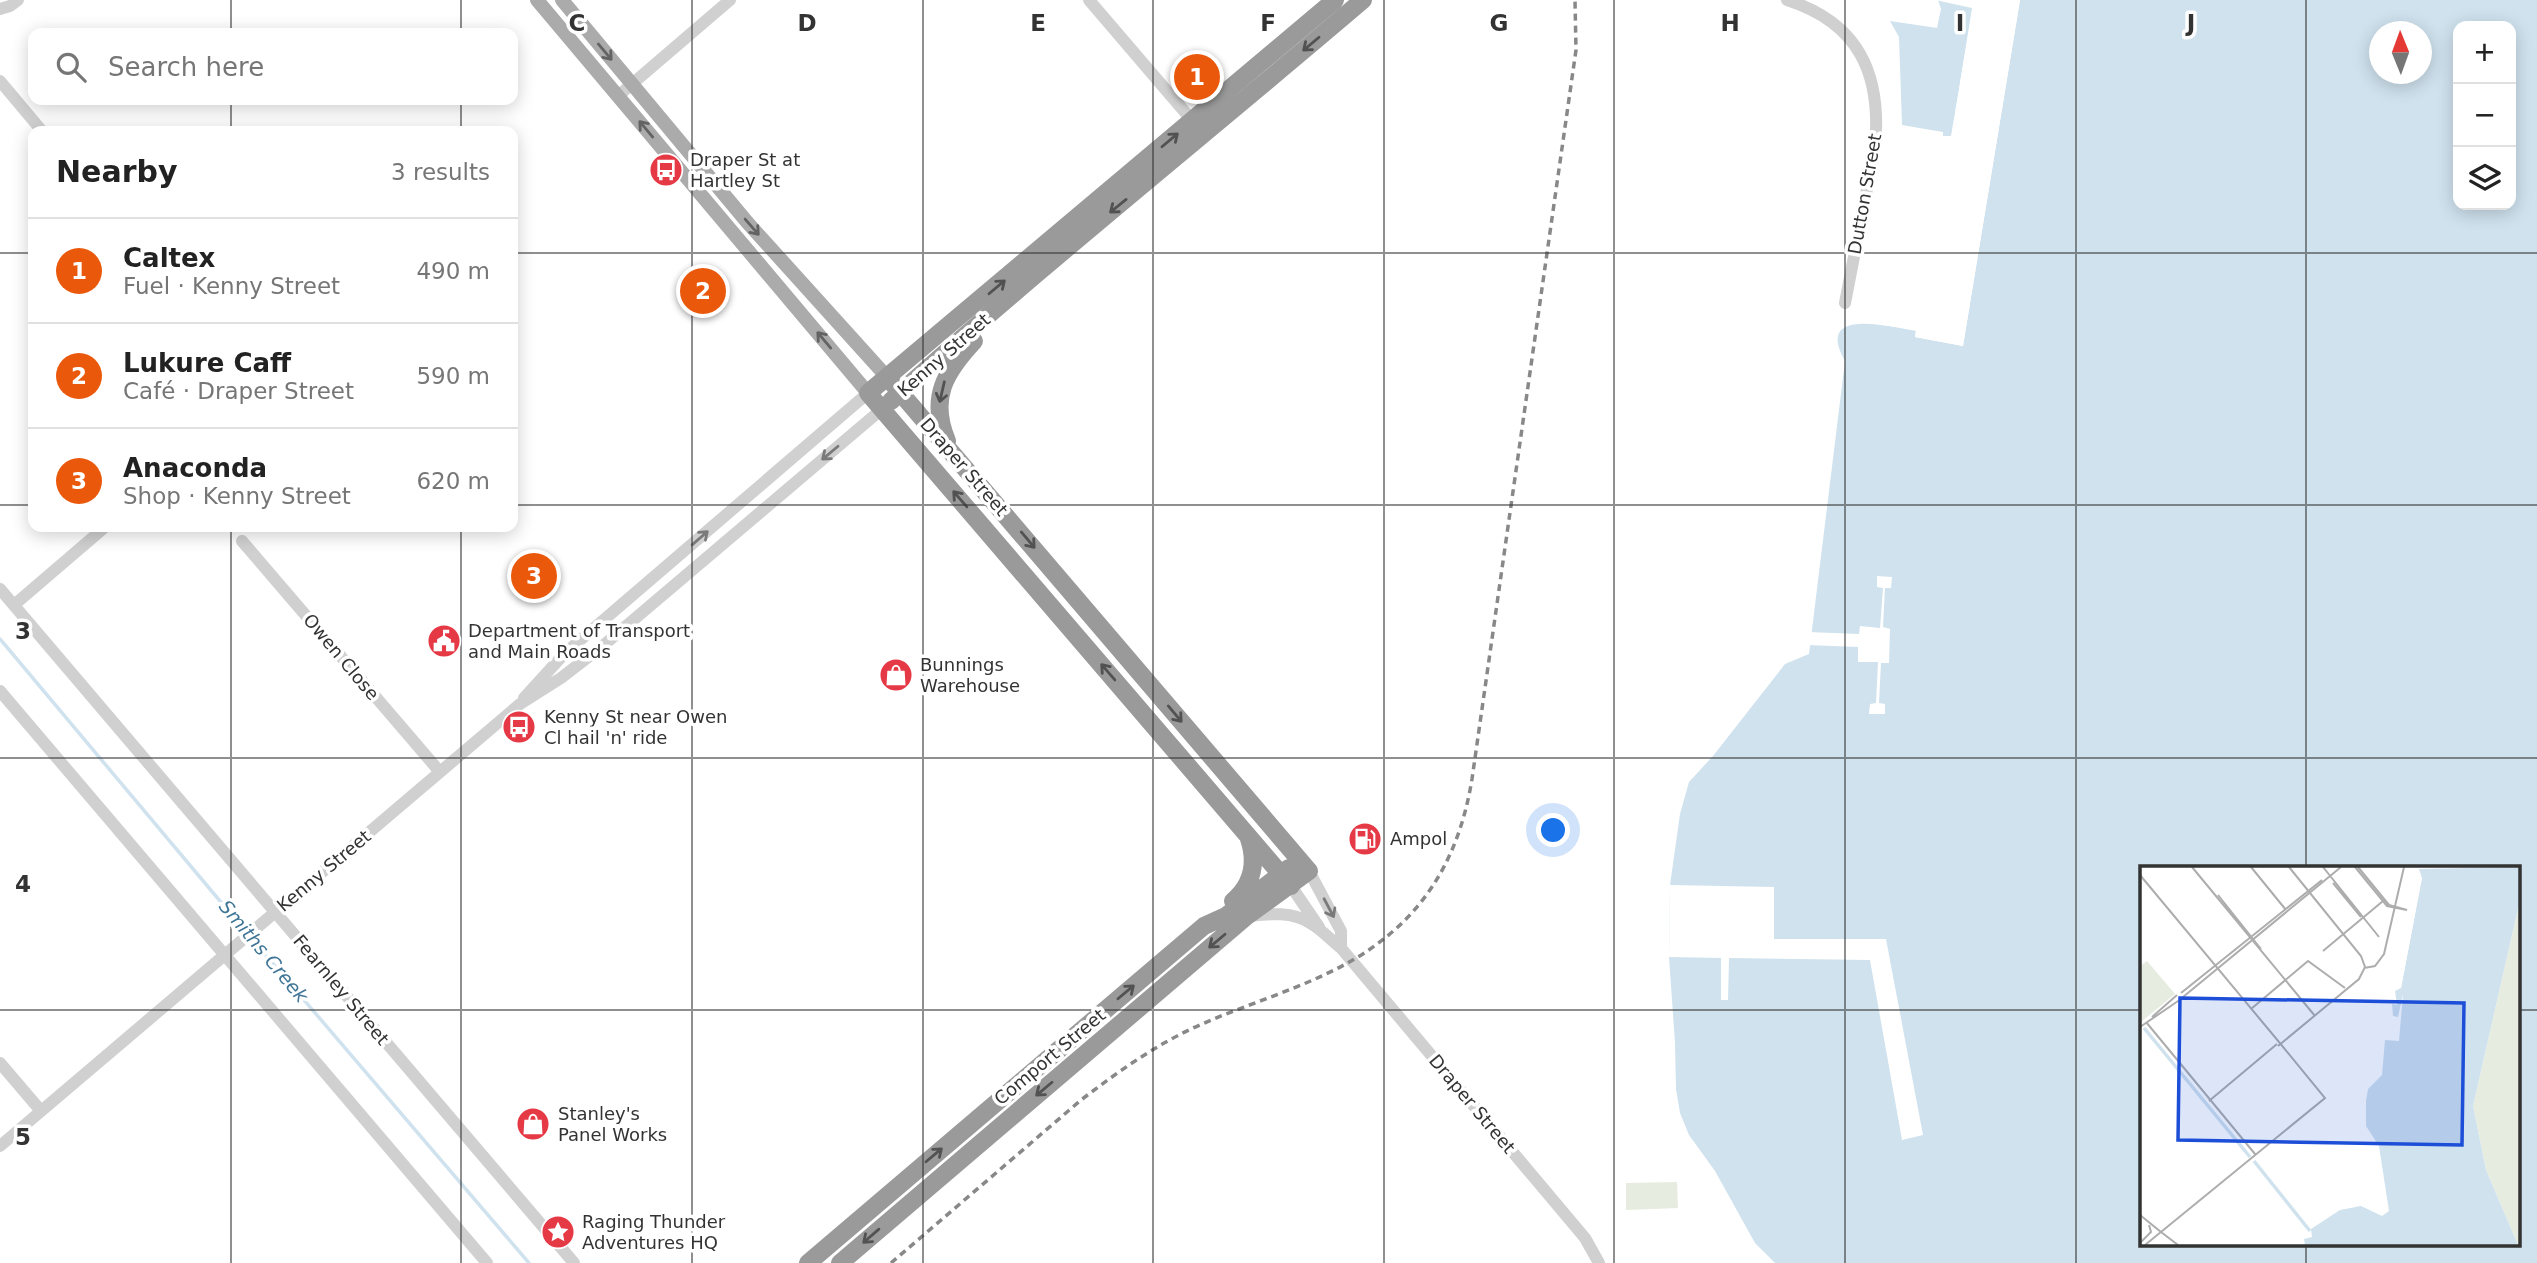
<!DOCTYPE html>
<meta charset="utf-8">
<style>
body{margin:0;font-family:"DejaVu Sans",sans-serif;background:#f2f2f2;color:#222}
.controls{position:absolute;right:21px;top:21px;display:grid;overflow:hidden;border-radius:14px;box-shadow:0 4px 18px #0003}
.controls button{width:63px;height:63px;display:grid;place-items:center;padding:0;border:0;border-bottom:2px solid #e0e0e0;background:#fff;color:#222;font:35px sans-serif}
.compass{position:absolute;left:2369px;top:21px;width:63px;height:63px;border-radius:50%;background:#fff;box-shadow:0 4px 18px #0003;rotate:359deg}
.you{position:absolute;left:1554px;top:831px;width:24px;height:24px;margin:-18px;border:5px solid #fff;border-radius:50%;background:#1a73e8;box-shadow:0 0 0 10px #1a73e833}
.badge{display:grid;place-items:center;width:46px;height:46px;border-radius:50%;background:#ea580c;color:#fff;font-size:23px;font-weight:700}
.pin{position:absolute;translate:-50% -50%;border:4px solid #fff;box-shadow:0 2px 7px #0006}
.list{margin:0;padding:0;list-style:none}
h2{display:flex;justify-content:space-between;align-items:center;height:91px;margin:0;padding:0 28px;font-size:30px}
h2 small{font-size:23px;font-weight:400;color:#767676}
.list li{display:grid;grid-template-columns:46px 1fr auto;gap:21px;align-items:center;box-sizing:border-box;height:105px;padding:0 28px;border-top:2px solid #e0e0e0}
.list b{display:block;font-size:26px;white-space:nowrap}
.list p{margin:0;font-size:23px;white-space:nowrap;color:#767676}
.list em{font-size:23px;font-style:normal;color:#767676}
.icon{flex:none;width:38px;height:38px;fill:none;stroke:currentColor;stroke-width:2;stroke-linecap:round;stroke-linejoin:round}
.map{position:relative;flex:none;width:2537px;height:1263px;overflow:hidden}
.search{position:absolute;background:#fff;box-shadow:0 4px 18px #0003;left:28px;top:28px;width:490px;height:77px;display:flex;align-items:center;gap:18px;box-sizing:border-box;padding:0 24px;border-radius:14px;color:#767676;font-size:26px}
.panel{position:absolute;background:#fff;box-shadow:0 4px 18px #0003;left:28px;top:126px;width:490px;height:406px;border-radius:14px}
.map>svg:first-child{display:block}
.pitch{fill:#e6ecdf}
.water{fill:#cfe2ee;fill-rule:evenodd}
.pier{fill:#fff}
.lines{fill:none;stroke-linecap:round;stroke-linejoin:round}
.stream{stroke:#cfe2ee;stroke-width:3.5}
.minor{stroke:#d0d0d0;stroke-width:12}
.major{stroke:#ababab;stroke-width:14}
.highway{stroke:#9a9a9a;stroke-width:18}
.rail{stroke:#888;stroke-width:3.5;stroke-dasharray:7 5;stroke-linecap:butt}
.oneway{stroke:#525252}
.oneway2{stroke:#636363}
.oneway3{stroke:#7a7a7a}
.grid{fill:none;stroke:#333;stroke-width:2;stroke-opacity:0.55}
.labels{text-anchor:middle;stroke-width:7;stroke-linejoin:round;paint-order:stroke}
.poi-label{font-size:18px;fill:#333;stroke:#fff;text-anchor:start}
.street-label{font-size:18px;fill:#333;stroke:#fff}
.water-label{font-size:19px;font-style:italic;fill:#3f7597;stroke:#fff}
.inset-river{fill:none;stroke:#cfe2ee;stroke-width:3.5}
.inset-road{fill:none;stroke:#adadad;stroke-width:2}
.view{fill:#1d4ed8;fill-opacity:0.15;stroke:#1d4ed8;stroke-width:3.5}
.inset-edge{fill:none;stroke:#333;stroke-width:3.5}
.grid-label{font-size:23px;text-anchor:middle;font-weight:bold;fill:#333;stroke:#fff;stroke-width:7;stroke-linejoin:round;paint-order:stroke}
</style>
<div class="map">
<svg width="2537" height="1263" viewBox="0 0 2537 1263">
<rect width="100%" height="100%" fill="#fff"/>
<path class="pitch" d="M1677,1182L1678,1208L1626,1210V1183Z"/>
<path class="water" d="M1938,0H1974L1951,136H1943V132L1902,125L1899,37L1890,21L1937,28L1941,9Z
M2020,0H2537V1263H1775L1755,1243L1715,1171L1689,1135L1680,1113L1676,1089L1675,1043L1669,957L1670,885L1680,814L1689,782L1713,756L1785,664L1809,654L1845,361C1814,307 1889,326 1916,331L1915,337L1963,346ZM2458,26H2511V205H2458ZM2380,32H2422V74H2380ZM2142,867H2518V1244H2142Z"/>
<path class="pier" d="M1935,0H1977L1954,137L1951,140L1972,8Z
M2016,0H2020L1963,346L1915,337L1916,330L1868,323L1869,320L1917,327L1919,335L1960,342Z
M1877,576L1892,577L1891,588H1885L1883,627L1890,629L1889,663H1881L1879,703L1885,704V714H1869L1870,704L1876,703L1878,662H1858V647L1807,645L1808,632L1859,634L1860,626L1880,628L1883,588L1877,587Z
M1670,885L1774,887V939H1886L1923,1135L1902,1140L1870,960L1729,958L1728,1000H1721V958L1669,957Z"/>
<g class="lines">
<path class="stream" d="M0,639L246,932
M251,938L529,1263"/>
<path class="minor" d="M1089,0L1196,125
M1787,0C1859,23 1882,74 1875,148L1845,303
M0,9L10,6L18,0
M0,81L42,131
M618,96L730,0
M242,541L440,772
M0,589L574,1263
M14,605L105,527
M0,691L487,1263
M524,698L564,654L868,393
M1309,871L1341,931V948
M1291,886L1319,927
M1248,916C1268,914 1292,911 1310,923C1321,929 1331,940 1341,948L1585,1238L1599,1263
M0,1063L41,1111
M0,1146L520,704L561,678L605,644L882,409"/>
<path class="major" d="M537,0L868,393
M562,0L747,222L887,377"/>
<path class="highway" d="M891,401C1044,263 1206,134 1363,0
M947,441C929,398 945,372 974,341
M1291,886L868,393L1335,0
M1233,901C1253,884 1257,863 1249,839
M808,1263L1204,926L1226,916L1289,868
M840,1263L1247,916L1309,871L887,377"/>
<path class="rail" d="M891,1263L1081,1100C1119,1071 1158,1043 1202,1024C1243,1006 1286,993 1326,974C1412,934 1457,871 1472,779L1576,50L1575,0"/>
</g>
<defs><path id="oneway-shaft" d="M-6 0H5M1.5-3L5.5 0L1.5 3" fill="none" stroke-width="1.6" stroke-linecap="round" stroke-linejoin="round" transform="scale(1.75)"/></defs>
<g class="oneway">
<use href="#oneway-shaft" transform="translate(1311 44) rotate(140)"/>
<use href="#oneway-shaft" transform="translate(1170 140) rotate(-40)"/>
<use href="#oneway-shaft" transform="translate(1118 206) rotate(141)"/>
<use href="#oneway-shaft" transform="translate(997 287) rotate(-40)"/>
<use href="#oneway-shaft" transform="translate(942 392) rotate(103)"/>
<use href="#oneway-shaft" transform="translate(960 499) rotate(-131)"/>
<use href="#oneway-shaft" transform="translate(1028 540) rotate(50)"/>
<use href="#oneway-shaft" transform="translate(1108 672) rotate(-131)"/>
<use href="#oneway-shaft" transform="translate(1175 714) rotate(50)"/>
<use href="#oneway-shaft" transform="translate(1217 941) rotate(140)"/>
<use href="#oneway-shaft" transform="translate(1126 992) rotate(-40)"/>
<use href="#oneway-shaft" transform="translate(1044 1089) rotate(140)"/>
<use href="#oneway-shaft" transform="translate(934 1155) rotate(-40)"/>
<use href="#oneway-shaft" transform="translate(871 1236) rotate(139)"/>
</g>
<g class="oneway2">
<use href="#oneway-shaft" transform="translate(605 52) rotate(50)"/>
<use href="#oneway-shaft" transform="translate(646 129) rotate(-130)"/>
<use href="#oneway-shaft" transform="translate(752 227) rotate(49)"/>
<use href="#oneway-shaft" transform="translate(824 340) rotate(-130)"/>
</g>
<g class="oneway3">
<use href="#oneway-shaft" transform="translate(830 453) rotate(140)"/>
<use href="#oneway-shaft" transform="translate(700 538) rotate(-41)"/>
<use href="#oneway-shaft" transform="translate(1329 908) rotate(62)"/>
</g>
<path class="grid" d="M231,0V33M461,0V33M692,0V1263M923,0V1263M1153,0V1263M1384,0V1263M1614,0V1263M1845,0V1263M2076,0V1263M2306,0V867M231,100V131M461,100V131M0,253H33M513,253H2537M0,505H33M513,505H2537M231,527V1263M461,527V1263M0,758H2537M0,1010H2142M2518,1010H2537M2306,1244V1263"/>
<defs>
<symbol id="bus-disc" viewBox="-11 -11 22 22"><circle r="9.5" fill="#e63946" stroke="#fff"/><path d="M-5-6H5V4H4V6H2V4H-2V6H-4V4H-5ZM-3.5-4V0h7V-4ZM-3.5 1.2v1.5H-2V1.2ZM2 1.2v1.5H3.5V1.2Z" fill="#fff"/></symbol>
<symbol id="civic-disc" viewBox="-11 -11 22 22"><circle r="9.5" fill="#e63946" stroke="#fff"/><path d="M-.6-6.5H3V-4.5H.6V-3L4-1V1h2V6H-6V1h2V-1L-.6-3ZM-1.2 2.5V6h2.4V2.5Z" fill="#fff"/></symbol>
<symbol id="shop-disc" viewBox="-11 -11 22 22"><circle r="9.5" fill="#e63946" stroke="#fff"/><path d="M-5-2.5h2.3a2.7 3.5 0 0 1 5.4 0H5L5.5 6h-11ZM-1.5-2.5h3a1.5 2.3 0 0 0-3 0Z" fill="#fff"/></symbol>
<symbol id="fuel-disc" viewBox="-11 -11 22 22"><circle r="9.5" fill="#e63946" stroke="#fff"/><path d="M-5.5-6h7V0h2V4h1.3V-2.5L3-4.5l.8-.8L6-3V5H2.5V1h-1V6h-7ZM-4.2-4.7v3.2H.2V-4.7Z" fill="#fff"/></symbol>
<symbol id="sight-disc" viewBox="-11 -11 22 22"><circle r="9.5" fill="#e63946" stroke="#fff"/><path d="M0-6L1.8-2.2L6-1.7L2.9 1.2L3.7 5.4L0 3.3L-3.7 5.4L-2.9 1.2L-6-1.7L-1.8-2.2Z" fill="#fff"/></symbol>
</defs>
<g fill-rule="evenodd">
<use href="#bus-disc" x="647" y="151" width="38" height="38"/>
<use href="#civic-disc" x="425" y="622" width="38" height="38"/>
<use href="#shop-disc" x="877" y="656" width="38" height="38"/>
<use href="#bus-disc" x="500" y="708" width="38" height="38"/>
<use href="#fuel-disc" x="1346" y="820" width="38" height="38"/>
<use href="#shop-disc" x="514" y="1105" width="38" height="38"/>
<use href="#sight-disc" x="539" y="1213" width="38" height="38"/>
</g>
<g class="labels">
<g class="poi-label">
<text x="690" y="166">Draper St at<tspan x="690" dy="21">Hartley St</tspan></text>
<text x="468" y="637">Department of Transport<tspan x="468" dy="21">and Main Roads</tspan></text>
<text x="920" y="671">Bunnings<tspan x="920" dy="21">Warehouse</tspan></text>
<text x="544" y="723">Kenny St near Owen<tspan x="544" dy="21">Cl hail 'n' ride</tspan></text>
<text x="1390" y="845">Ampol</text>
<text x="558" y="1120">Stanley's<tspan x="558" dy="21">Panel Works</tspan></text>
<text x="582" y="1228">Raging Thunder<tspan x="582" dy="21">Adventures HQ</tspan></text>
</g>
<g class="street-label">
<text transform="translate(1865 194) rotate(-80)" y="6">Dutton Street</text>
<text transform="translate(944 355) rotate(-41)" y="6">Kenny Street</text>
<text transform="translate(964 467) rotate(49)" y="6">Draper Street</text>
<text transform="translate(341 657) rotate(50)" y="6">Owen Close</text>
<text transform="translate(324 871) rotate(-40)" y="6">Kenny Street</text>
<text transform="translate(341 990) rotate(50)" y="6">Fearnley Street</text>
<text transform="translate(1050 1057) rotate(-40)" y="6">Comport Street</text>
<text transform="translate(1472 1104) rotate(50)" y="6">Draper Street</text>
</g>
<g class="water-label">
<text transform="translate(264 951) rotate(50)" y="7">Smiths Creek</text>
</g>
</g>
<g transform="translate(2140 866)">
<rect width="380" height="380" fill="#fff"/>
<path d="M380,34V379H378L346,304L333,240Z" fill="#e6ecdf"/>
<path d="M7,95L35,128L1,156L0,100Z" fill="#e6ecdf"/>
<path d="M380,1V34L333,240L346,304L378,379H165L164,373L172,371L171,363L200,344L221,340L242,350L249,345L239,280L226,260V235L228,223L242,209L245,174L259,175L263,128L258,151L253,150L252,138L257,139L255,125L261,122L282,12L279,3Z" fill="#cfe2ee"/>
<path d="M279,11H282L261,122L256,121Z" fill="#fff"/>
<path class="inset-river" d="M4,162L110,291M114,295L170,365"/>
<path class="inset-road" d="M52,1L175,150M111,1L146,44M183,1L239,71M215,1L247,40L267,44L249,39L218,1M0,9L139,176M193,17L221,51M78,29L121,83M183,85L243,35M224,102L235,100L244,88L264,1M41,127L182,14M43,131L201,1M111,143L168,95L205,122M12,151L37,129M6,156L115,288M0,161L41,133M138,180L219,113L225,101L221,90L149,1M69,235L137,178M0,349L21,366M21,366L38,379M0,377L11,366L9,359M5,379L185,232L139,176"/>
<path class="view" d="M40,132L324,137L322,279L38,274Z"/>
<rect width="380" height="380" class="inset-edge"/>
</g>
<g class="grid-label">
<text x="577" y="31">C</text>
<text x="807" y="31">D</text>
<text x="1038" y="31">E</text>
<text x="1268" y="31">F</text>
<text x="1499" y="31">G</text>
<text x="1730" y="31">H</text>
<text x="1960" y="31">I</text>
<text x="2191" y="31">J</text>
<text x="23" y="639">3</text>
<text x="23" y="892">4</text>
<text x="23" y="1145">5</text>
</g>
</svg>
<div class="controls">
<button>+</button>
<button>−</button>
<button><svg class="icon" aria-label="layers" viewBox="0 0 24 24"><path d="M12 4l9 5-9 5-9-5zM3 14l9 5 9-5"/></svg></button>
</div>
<svg class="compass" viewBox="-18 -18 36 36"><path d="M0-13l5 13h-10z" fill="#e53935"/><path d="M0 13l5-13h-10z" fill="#767676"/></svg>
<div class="you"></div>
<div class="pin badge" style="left:1197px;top:77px">1</div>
<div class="pin badge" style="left:703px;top:291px">2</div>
<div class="pin badge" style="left:534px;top:576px">3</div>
<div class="search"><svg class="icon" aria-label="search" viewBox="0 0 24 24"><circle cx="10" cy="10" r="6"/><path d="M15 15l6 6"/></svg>Search here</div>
<section class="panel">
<h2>Nearby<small>3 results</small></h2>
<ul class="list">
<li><span class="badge">1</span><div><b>Caltex</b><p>Fuel · Kenny Street</p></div><em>490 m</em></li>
<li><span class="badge">2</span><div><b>Lukure Caff</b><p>Café · Draper Street</p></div><em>590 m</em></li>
<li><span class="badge">3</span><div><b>Anaconda</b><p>Shop · Kenny Street</p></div><em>620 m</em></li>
</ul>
</section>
</div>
